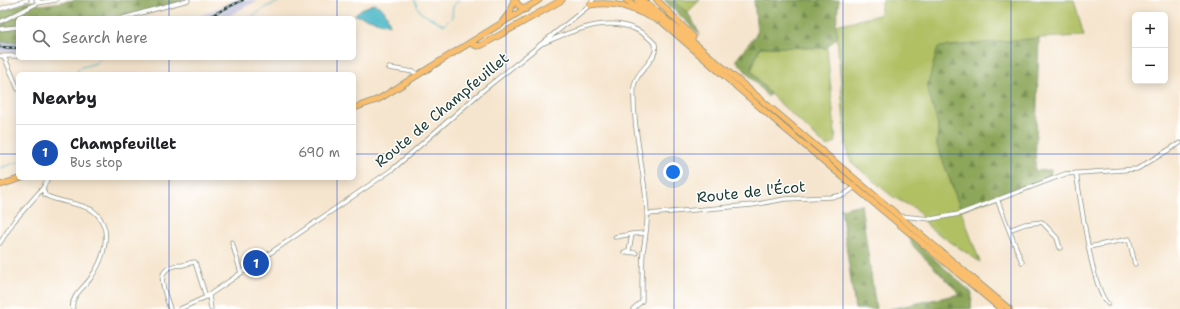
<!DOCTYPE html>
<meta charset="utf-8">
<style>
body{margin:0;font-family:"Shantell Sans",sans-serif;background:#f2f2f2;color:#202124}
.controls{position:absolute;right:12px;top:12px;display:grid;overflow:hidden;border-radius:6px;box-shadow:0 2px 10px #0003}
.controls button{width:36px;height:36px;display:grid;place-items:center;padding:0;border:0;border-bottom:1px solid #e0e0e0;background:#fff;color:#202124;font:20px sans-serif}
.you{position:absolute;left:673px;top:172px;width:14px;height:14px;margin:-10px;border:3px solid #fff;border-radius:50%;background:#1a73e8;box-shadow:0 0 0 6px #1a73e833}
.badge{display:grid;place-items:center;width:26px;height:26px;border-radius:50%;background:#c8321e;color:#fff;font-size:13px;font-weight:700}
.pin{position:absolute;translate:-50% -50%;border:2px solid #fff;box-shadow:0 1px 4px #0006}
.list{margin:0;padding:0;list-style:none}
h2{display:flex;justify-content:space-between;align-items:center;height:52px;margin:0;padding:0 16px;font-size:17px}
h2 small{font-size:13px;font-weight:400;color:#757577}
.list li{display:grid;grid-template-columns:26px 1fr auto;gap:12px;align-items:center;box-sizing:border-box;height:56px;padding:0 16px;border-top:1px solid #e0e0e0}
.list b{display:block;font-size:15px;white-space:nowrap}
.list p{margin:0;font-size:13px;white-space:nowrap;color:#757577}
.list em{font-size:13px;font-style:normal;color:#757577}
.icon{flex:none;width:22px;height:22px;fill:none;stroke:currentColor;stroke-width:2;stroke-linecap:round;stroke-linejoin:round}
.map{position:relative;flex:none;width:1180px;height:309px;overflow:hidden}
.search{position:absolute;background:#fff;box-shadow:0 2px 10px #0003;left:16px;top:16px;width:340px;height:44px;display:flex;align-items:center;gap:10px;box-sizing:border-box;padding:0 14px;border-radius:6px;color:#757577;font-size:15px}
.panel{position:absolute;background:#fff;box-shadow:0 2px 10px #0003;left:16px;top:72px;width:340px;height:108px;border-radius:6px}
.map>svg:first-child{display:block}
.railway{fill:#c2c1dc}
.grass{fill:#b0c064;stroke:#687e4c}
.forest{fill:url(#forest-firs);stroke:#567247}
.water{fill:#4cb8c7;stroke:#367a7e}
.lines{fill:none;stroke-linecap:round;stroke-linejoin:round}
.stream{stroke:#4cb8c7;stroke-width:1}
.street-casing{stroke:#8a9181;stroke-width:5}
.primary-casing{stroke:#8a9181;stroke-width:7}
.street{stroke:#fff;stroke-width:3.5}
.primary{stroke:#fabe6d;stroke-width:5.5}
.rail-casing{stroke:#1f3d34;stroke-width:2.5}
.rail{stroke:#fff;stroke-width:1;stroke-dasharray:3;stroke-linecap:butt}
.grid{fill:none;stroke:#1d4ed8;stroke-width:1;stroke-opacity:0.55}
.labels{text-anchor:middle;stroke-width:3;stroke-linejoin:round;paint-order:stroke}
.street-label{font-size:15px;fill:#1f3d34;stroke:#fff}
</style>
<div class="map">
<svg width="1180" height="309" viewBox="0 0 1180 309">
<defs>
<pattern id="forest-firs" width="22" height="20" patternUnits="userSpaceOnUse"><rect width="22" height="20" fill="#8ca65a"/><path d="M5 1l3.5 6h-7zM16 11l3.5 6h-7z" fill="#72884b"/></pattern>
</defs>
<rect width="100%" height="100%" fill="#fff"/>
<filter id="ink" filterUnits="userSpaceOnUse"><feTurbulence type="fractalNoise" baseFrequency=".025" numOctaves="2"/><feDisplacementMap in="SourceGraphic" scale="8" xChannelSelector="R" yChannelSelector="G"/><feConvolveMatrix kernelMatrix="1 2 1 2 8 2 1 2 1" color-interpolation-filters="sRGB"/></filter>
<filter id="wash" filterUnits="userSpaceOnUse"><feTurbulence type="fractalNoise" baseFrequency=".012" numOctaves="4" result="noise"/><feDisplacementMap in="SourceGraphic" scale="16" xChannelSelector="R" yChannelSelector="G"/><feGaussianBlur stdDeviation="0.9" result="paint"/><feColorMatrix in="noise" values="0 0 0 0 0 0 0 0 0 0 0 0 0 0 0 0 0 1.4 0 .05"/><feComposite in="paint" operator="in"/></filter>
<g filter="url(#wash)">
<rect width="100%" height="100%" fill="#f6e5ce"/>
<path class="railway" d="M235,0H258L225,18H196Z
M0,42H18V52H0Z"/>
<path class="grass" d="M673,0H700L688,12Z
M883,0H1074L1084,36L1039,38L927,87L938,125L937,145L980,262L930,228L916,209L893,197L851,162L846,145L836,25L879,15Z
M760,47L827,48L836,142L827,147L770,94L751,70Z"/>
<path class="forest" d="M76,0H184L176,4L121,18H18V42H0V12L30,1L41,5Z
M664,0C684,0 692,19 700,35Z
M754,0H839L836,25L838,36L827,48L760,47L751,70L770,94L768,97L736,60L757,33Z
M1039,38L1035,171L1051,170L1050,178L961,210L937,145L938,125L927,87L938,47Z
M861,204L876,309H855L841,209Z
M909,236L972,293L971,309H890L960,294L912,245Z"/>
<path class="water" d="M374,4C385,7 387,15 390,25L355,15L361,9Z"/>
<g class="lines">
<path class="stream" d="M414,0L421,13L444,25L452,17L453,6L459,0
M250,18L266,7L283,0
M76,74L79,68L96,63L101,58
M0,168L18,162"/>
</g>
</g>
<g filter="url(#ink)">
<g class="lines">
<defs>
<path id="street" d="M38,3L56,0
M0,9L27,0
M123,18L188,0
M0,22L38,3L39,1L36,0
M0,29L18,27
M544,43C580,27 624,9 655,44C659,60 636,70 634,86C632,128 645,171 647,213C648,225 645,239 643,252C642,268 642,284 642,301L633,309
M0,56H18
M4,56L18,89
M389,68L414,72L419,75
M1076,173C1081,199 1091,288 1108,304
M43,188L45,195C60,203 77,202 92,210C100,215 103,222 105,230C107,246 101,263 92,276C86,287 70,295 73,309
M997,199L1009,230L1025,224L1042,222L1057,238L1060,248
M648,214L752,205L785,199L831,197L844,195L855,187
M900,216L931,219L959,214L1065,174L1137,169L1180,143
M1009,230L1022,262
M615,237L632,234
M232,242L241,273
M0,243L14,221L43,188L48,178
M1089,247L1129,239L1135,264
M629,251L632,234L645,233
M624,252L636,253
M209,295L211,309
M170,309C164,289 151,266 183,265C187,264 191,262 195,262L206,297
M180,309L206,297L393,169L481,92L590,5L593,0"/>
<path id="primary" d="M515,0L519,6L526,9
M626,0L644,11
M637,0L783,127L1001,309
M643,0L1009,309
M657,0L693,37
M590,5C616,0 633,9 657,20
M503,21L510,12L514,0
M470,43L477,46L482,45L562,0
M354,108L379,99L539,0
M0,185L22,178"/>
</defs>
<use href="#street" class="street-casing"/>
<use href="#primary" class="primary-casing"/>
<use href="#street" class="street"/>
<use href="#primary" class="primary"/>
<defs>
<path id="rail" d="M206,18L243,0
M0,47L18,48"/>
</defs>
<use href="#rail" class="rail-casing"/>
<use href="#rail" class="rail"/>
</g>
</g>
<path class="grid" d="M169,0V18M337,0V18M506,0V309M674,0V309M843,0V309M1011,0V309M169,58V74M337,58V74M0,154H18M354,154H1180M169,178V309M337,178V309"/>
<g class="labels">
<g class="street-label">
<text transform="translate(442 110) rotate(-40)" y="5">Route de Champfeuillet</text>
<text transform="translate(751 192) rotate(-6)" y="5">Route de l'Écot</text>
</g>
</g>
</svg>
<div class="controls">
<button>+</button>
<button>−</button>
</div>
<div class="you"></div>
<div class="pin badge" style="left:256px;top:263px;background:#1a4fb4">1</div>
<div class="search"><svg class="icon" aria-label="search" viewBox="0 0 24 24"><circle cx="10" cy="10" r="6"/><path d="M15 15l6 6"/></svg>Search here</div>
<section class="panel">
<h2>Nearby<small></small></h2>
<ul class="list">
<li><span class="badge" style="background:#1a4fb4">1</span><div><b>Champfeuillet</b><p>Bus stop</p></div><em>690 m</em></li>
</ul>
</section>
</div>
